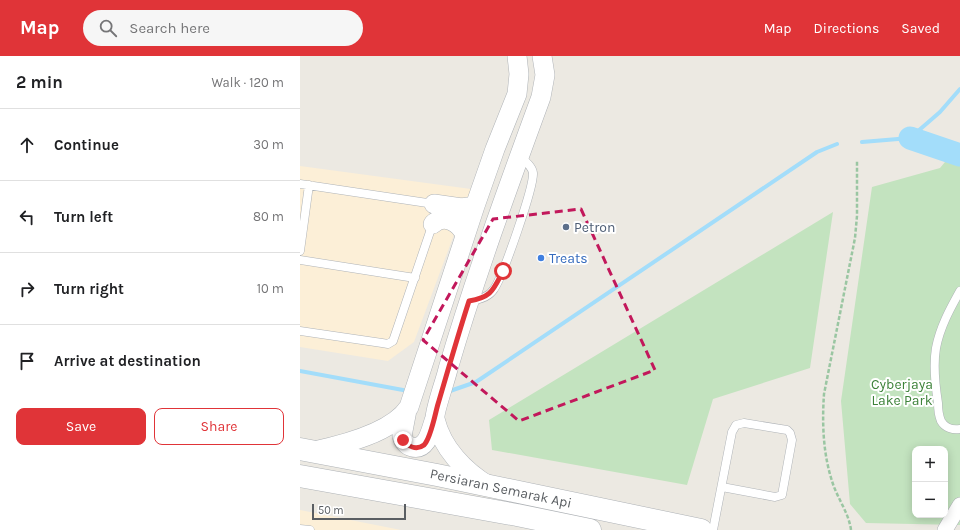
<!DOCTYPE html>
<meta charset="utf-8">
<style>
body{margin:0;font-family:Karla,sans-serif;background:#f6f6f6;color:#202124}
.controls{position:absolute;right:12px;bottom:12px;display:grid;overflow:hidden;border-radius:8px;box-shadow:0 2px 10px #0003}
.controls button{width:36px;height:36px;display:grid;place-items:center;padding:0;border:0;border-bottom:1px solid #e0e0e0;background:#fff;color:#202124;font:20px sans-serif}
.scale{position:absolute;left:12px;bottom:10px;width:94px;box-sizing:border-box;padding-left:4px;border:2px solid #5a5e62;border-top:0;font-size:11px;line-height:14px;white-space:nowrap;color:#5a5e62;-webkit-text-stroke:3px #fff;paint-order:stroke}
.stop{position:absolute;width:12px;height:12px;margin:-9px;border:3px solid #e03438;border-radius:50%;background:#fff}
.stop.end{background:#e03438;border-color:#fff;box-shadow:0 1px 4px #0008}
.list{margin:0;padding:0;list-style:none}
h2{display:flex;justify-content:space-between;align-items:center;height:52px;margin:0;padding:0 16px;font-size:17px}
h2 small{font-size:13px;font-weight:400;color:#757577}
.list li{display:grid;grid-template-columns:26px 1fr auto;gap:12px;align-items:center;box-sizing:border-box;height:72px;padding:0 16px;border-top:1px solid #e0e0e0}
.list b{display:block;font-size:15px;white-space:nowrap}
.list em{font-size:13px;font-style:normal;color:#757577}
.actions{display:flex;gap:8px;padding:12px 16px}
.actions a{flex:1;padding:9px 0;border:1px solid #e03438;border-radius:8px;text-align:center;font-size:14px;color:#e03438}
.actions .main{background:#e03438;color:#fff}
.icon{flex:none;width:22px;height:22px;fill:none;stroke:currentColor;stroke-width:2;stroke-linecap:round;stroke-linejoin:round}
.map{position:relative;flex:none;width:660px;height:474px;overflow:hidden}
header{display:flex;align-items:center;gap:24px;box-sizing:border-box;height:56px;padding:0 20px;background:#e03438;color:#fff}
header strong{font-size:19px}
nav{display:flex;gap:22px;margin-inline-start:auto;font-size:14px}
.search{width:280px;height:36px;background:#f6f6f6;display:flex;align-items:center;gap:10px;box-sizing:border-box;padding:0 14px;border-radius:22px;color:#757577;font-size:15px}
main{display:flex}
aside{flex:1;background:#fff}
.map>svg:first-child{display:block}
.commercial{fill:#fcefd7}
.green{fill:#c3e3bf;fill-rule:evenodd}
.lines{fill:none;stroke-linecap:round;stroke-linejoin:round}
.stream{stroke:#a3ddfa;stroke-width:4}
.river{stroke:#a3ddfa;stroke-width:23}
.service-casing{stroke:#afb3b7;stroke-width:9}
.minor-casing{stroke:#afb3b7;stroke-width:16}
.tertiary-casing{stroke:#afb3b7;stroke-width:20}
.secondary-casing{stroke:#aeb2b6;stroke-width:23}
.path{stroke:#9ac6a2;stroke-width:2.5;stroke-dasharray:4 2;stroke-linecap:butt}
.service{stroke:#fff;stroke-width:8}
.minor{stroke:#fff;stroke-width:15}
.tertiary{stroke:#fff;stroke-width:19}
.secondary{stroke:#fff;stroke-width:22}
.route{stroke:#e03438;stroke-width:5}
.marked{fill:none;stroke:#c2185b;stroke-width:3;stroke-dasharray:8 5;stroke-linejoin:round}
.service-dot{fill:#5c6f8a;stroke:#fff;stroke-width:1.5}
.shop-dot{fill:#3f7fe0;stroke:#fff;stroke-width:1.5}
.labels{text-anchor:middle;stroke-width:4;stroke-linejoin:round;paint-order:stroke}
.service-label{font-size:14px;fill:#4e5e75;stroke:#fff;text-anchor:start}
.shop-label{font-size:14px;fill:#366cbe;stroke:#fff;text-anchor:start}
.park-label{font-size:14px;fill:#3d8239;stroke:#fff}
.street-label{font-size:14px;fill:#5a5e62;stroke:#fff}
</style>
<header>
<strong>Map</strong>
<div class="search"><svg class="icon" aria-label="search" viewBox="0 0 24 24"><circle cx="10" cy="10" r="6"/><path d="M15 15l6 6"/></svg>Search here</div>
<nav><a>Map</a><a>Directions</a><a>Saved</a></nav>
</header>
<main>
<aside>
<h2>2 min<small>Walk · 120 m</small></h2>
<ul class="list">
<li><svg class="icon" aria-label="ahead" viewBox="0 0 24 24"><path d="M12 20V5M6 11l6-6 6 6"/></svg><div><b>Continue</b></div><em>30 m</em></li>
<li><svg class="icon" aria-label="left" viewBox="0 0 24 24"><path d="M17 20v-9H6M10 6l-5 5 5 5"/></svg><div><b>Turn left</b></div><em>80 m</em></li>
<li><svg class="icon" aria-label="right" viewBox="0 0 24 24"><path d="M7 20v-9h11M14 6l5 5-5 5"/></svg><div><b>Turn right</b></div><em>10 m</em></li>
<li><svg class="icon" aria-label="arrive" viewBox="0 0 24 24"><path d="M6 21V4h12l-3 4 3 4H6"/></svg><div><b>Arrive at destination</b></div></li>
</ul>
<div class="actions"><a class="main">Save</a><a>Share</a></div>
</aside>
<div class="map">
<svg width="660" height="474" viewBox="0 0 660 474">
<rect width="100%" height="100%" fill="#ece9e2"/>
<path class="commercial" d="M0,110L171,133L114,286L88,305L0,291Z
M0,454L101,474H0Z"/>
<path class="green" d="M660,88V469L566,467L550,448L541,345L572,131L640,112ZM615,393H645V459H615Z
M533,156L510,312L413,343L387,429L192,394L189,364Z"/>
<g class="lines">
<path class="stream" d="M562,86L610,82L640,56L660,33
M0,315L103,334
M150,335L176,326L517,96L537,88"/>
<path class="river" d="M610,82L660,99"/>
<defs>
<path id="service" d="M0,128L134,148V150
M0,195L9,129
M0,204L115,222
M660,235C650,253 640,271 636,292C633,310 635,328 638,347C638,353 639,360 641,365C645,372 653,374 660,373
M169,245C178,244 189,241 194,233C203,220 234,131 233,117C232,110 225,105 220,101
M0,275L82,287L88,288L93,285L133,167
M0,473L10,474
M413,474L432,376L436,369L444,367L487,374L490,377L492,384L482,439L475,441L422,431"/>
<path id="minor" d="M645,474L660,449"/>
<path id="tertiary" d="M134,148L162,152L175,150
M133,168C144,157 160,167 165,179
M107,354L102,380C103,385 107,390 112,391C128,395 131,372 135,362
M14,395C42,389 92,377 109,351L175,150L195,93L217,38L219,18L217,0
M189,430C164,415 142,392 135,363C134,355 146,323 148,313C175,221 208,131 241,41L245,19L242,0"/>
<path id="secondary" d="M0,393L137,419L401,474
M0,420L217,459L290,474"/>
</defs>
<use href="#service" class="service-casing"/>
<use href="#minor" class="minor-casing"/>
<use href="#tertiary" class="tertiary-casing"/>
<use href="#secondary" class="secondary-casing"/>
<path class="path" d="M551,474C549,457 537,442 532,425C523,397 522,367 524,338L555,182L557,160V105"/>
<use href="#service" class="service"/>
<use href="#minor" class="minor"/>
<use href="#tertiary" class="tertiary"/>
<use href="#secondary" class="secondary"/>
</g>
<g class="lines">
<path class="route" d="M103,384C108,390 116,395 124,389C131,382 135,358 138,348C148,314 158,279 169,245C192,241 193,234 203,215"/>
</g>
<path class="marked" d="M281,153L355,314L219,365L123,284L193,163Z"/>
<circle class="service-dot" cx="266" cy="171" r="4"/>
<circle class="shop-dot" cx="241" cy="202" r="4"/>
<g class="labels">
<g class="service-label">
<text x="274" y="176">Petron</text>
</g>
<g class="shop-label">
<text x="249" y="207">Treats</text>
</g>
<g class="park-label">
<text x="602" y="333">Cyberjaya<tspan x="602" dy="16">Lake Park</tspan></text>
</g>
<g class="street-label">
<text transform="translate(201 432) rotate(12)" y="5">Persiaran Semarak Api</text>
</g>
</g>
</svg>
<div class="controls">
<button>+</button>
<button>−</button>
</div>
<div class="scale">50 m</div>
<div class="stop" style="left:203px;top:215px"></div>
<div class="stop end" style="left:103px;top:384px"></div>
</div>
</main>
